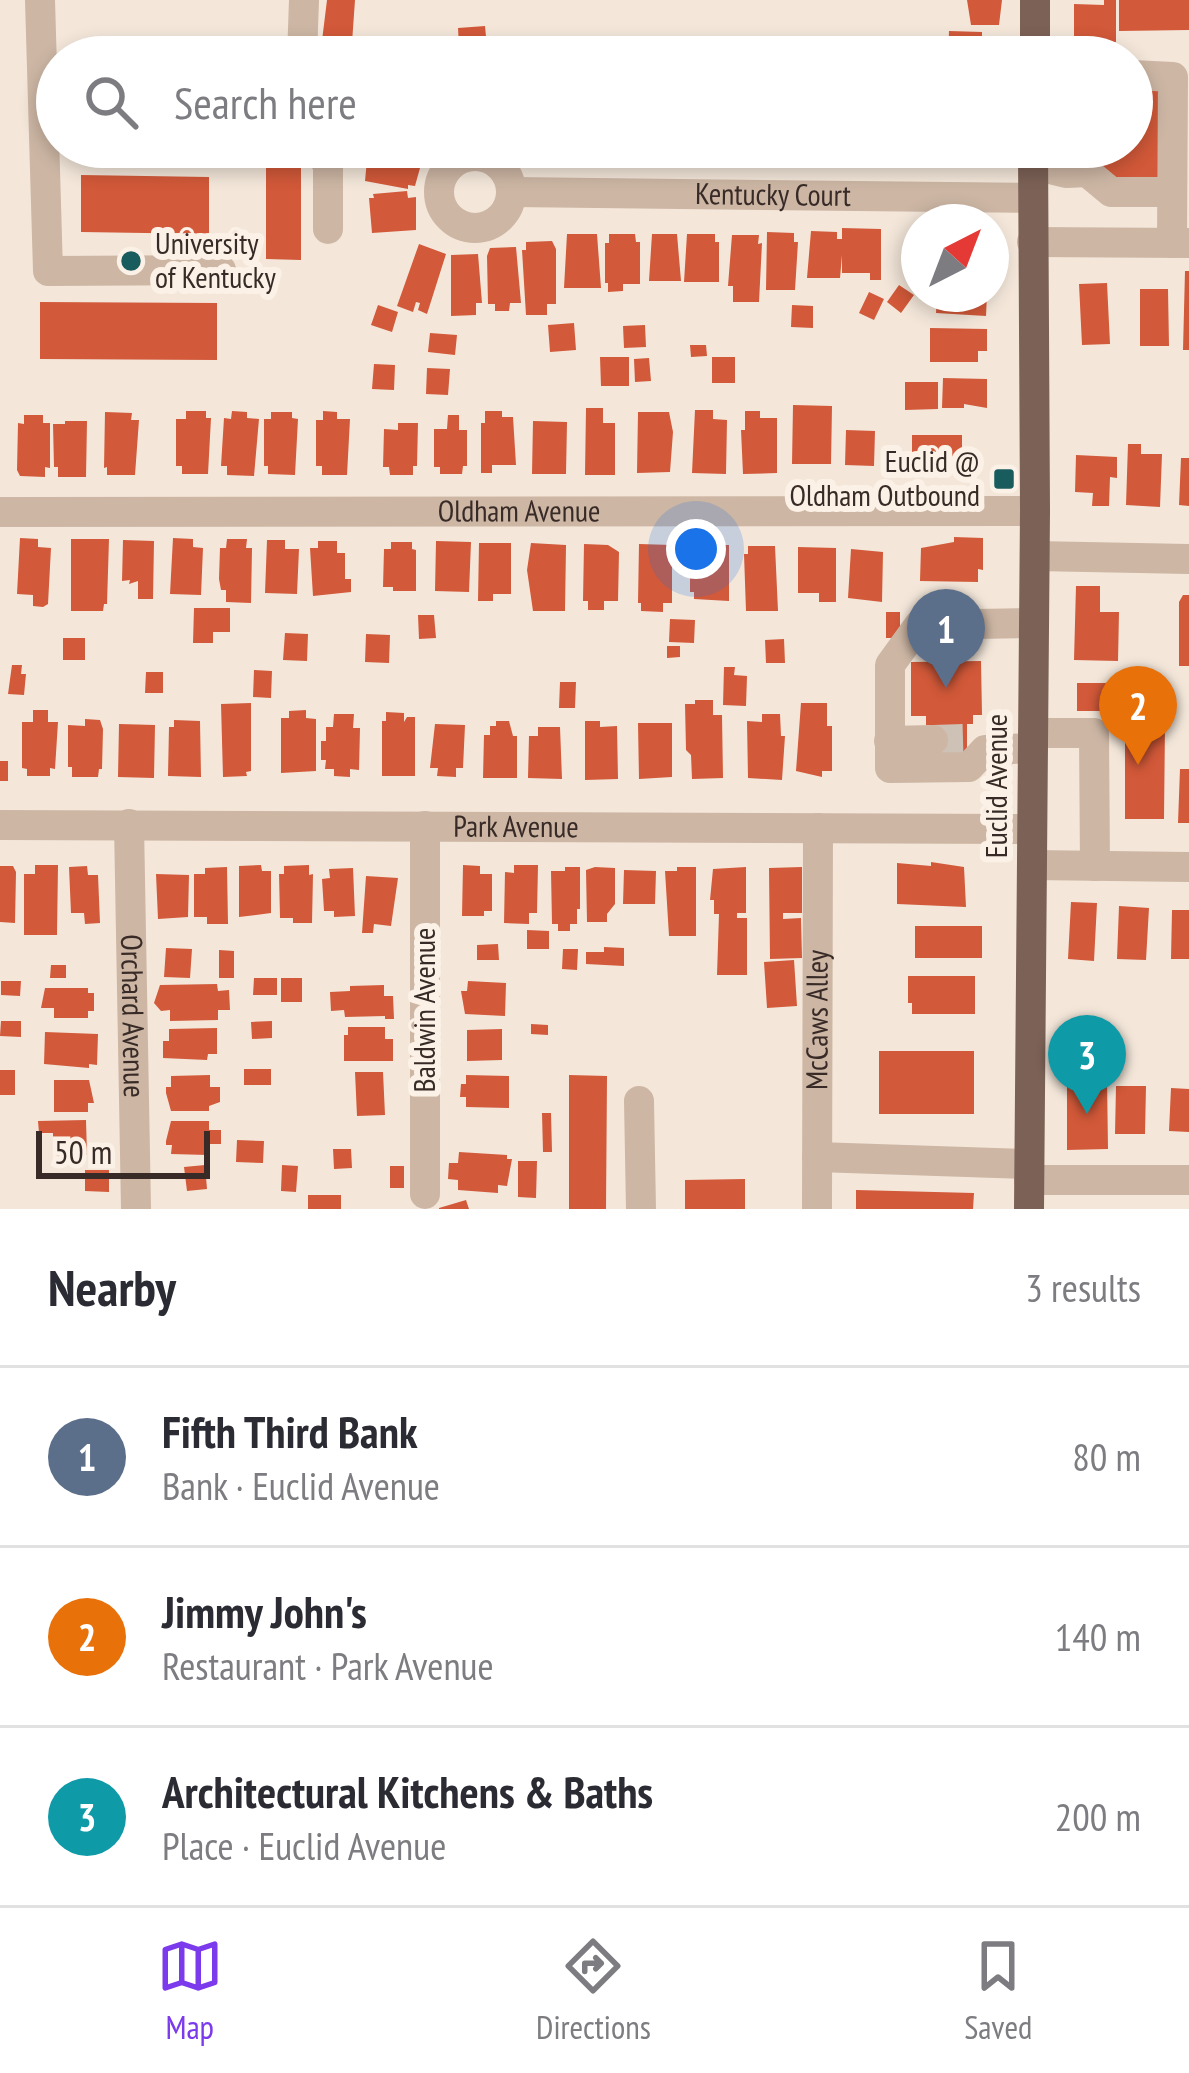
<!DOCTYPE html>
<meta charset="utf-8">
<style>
body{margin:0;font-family:"PT Sans Narrow",sans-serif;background:#f7f7f7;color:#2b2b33}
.compass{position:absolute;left:901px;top:204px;width:108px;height:108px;border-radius:50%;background:#fff;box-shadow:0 6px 18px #0003;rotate:42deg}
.scale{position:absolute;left:36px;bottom:30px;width:174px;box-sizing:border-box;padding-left:12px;border:6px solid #382b27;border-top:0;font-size:33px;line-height:42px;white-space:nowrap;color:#382b27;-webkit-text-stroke:9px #fbf1e6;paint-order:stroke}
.you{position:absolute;left:696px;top:549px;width:42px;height:42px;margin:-30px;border:9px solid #fff;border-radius:50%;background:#1a73e8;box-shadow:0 0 0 18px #1a73e833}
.badge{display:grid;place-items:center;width:78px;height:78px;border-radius:50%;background:#7c3aed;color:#fff;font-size:39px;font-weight:700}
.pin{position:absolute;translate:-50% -99px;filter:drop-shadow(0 3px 6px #0008)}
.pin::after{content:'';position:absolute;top:63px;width:42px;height:36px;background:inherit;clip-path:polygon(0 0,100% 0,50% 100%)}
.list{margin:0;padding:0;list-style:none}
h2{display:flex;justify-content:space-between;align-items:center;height:156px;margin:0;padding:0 48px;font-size:51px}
h2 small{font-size:39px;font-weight:400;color:#7c7c81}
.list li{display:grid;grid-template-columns:78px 1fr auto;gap:36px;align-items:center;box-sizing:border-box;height:180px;padding:0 48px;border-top:3px solid #e1e1e2}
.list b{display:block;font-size:45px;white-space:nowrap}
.list p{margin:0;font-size:39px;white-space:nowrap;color:#7c7c81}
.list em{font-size:39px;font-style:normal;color:#7c7c81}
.icon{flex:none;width:66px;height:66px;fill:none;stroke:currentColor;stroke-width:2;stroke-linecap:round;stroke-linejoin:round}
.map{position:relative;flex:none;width:1189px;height:1209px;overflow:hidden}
.search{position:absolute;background:#fff;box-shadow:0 6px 18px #0003;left:36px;right:36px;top:36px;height:132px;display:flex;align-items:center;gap:30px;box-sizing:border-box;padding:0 42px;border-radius:66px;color:#7c7c81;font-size:45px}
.sheet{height:696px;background:#fff}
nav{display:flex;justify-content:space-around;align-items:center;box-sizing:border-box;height:168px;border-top:3px solid #e1e1e2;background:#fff;font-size:33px;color:#7c7c81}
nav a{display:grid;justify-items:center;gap:6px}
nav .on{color:#7c3aed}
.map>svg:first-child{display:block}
.building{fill:#d25939}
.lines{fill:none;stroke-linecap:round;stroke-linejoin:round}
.minor-tunnel{stroke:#cec1b6;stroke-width:30;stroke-dasharray:30 15;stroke-linecap:butt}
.minor{stroke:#cdb6a4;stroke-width:30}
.major{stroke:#7c6156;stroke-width:30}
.poi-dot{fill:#185c5e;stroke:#fbf1e6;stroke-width:4.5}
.labels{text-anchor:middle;stroke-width:12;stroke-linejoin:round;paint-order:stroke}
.street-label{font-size:30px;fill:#382b27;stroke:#fbf1e6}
.poi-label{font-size:30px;fill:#382b27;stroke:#fbf1e6;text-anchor:start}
</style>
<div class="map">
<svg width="1189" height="1209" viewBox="0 0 1189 1209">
<rect width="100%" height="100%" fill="#f4e7da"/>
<path class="building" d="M327,0H355L351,57H320Z
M967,0H1002L999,25H971Z
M1104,0H1116V42L1074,41V4L1104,5Z
M1119,0H1189V30L1119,31Z
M485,26L487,47H459L458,28Z
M949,31L982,32V37L989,38V57H948Z
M86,44H190V57H80Z
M1132,85H1159V179L1103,178V147H1132Z
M379,147L411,150V154L418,155L416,167L420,168L415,186L408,185V189L365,181L368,149Z
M651,147H680V152H651Z
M690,147H717V154H690Z
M731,147H758V152L742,155L731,152Z
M808,147H828V155H808Z
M937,147H991V165H944V154H937Z
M266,166H301V260L266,259Z
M81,175L209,177V234L81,232Z
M407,191L408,198L416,197V230L372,233L369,198H374L373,194Z
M842,228L881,229V280H870V273H842V255L840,278H807L811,231L837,232V239H842Z
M767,232L794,233V242H798L795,290H766Z
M567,234H597L601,288H564Z
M609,234H635L636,242H640V284H623V291L608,292V283H605V243H609Z
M652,234H677L681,281H649Z
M687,234H715V242H719V282H684Z
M732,235H759L758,244L762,243L759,302H733V286H728Z
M552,241L556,249V304H547V315H526L522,250H526V242Z
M419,244L446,254L427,314L418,310L420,303L416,302L413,312L397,306Z
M516,247L521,303H510L509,311H495V304H488L487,256L490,248Z
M478,254L482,303H476V315L451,316V255Z
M1185,271H1189V350H1183Z
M1107,283L1110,344L1082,345L1079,284Z
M899,285L914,295L901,313L887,302Z
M1140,289H1168L1169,346H1140Z
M869,292L884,299L874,320L859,313Z
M937,294H987L986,316L936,313Z
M40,302L217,303V360L40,359Z
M378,305L398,312L392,332L371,325Z
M792,305L813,306V328L791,327Z
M574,323L576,350L550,352L548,325Z
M645,325L646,347L624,348L623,326Z
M930,328L987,329V351H978V362H930Z
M430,333L457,335L455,355L428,352Z
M690,345H706L707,356L691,357Z
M600,357H629V386H601Z
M712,357H735V383H712Z
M649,358L651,381L635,382L634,359Z
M374,364L395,365L394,390L372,389Z
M427,368L450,369L448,395L426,394Z
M943,378L987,379V408L964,404V408H942Z
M905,382H938V409L905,410Z
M793,405L832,406L831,464H792Z
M586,408H603V423H615V475H585Z
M695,410H713V419L727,420L726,474L692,473Z
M186,411H206V418H211L208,474H182V466H176V419H186Z
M232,411L247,412V418L259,419L254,476L227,475V466H221L224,418L231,419Z
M323,411L337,412V419H350L347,475H322V466H316V420H323Z
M485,411H502V417H513L516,465H492V473H481V423H485Z
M745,411H760V418H777V473L743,474L741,430H745Z
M105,412L132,413L131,420H139L135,475H107V467L104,468Z
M271,412H292V418L298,419L295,475L268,474V466H264V419H271Z
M638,412H669L673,432L670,472L637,473Z
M24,415H43V423H50V468L45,467V477L20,476L17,470L18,423L24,424Z
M448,415H459V430H467V466H463L462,474H440V467H434V429H447Z
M65,421H87L86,477H58V467H54L53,424H65Z
M533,421L567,422L566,474H532Z
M398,423H418L417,466H413V475H390L389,467H383L384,429L398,430Z
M846,430L875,431L874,466L845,465Z
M912,435H962V468H912Z
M1128,444H1141V454H1162L1160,507L1126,505Z
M1076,455L1117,457V478L1110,477L1109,506H1092L1093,493L1075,492Z
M1181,458H1189V506L1179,505Z
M954,537L983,538V570L978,569V582L920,581L921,548L954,542Z
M20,538L38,539V547L51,548L48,604L43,607L33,606V595L17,594Z
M173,538L193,539V547L203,548L201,595L170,594Z
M71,539H109L107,604H104L103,611H71Z
M227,539H247L246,548H252L251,603L226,602V590H221L219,579L220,548H226Z
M123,540L154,541L153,599H138V581L129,584L130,580L122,581Z
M267,540H285V549H299L297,594L265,593Z
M318,541H337V553H345V579H351V592L313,596L310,548H318Z
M436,541L471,542L469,592L435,591Z
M391,542H412V549L416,550V591H393V587H383L384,549H391Z
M479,543H511V594H493V601H478Z
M531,543L566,545L565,611H533L527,570Z
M584,544L608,545L619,552L618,601H604V610H588V601H583Z
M639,544L672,545V603H663V612L641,611V603H638Z
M690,545H729V601L694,599V592H690Z
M748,546H775L778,611H746L744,554H748Z
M798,547L836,548V602H819V593H798Z
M851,549L883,552L882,602L848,598Z
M1076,586H1100V612H1119L1118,661L1074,660Z
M1183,595H1189V666H1179V602Z
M194,608H230V632H213V643H193Z
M886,612H900V638H886Z
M418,615H434L436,638L419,639Z
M670,619L695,620L694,643L669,642Z
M285,633L308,634L307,661L283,660Z
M366,634L390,635L389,663L365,662Z
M63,638H85V660H63Z
M784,639L785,663H766L765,640Z
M667,646H680V657L667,658Z
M981,661L982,715H973V724H967V756L933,757V725H926V716H911V662Z
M12,665H22L21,674H26L24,695L8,694Z
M724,667H735L734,675L747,676L746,706L723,705Z
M254,670L272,671L271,698L253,697Z
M146,672H163V693H145Z
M560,682H576L575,708H559Z
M1077,683H1114L1115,711H1077Z
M695,700H713V715H722L723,778L692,779L691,755L686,750L685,704H695Z
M251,703V771L246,772L247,776L223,777L221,704Z
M801,703H827V726H832V771H822V777L796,771Z
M33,710H48V722H58L55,769L50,768V776H27V769L22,768V722H33Z
M306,710V718L316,719V771L281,773V718H289V711Z
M386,712L404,713V722L407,717H415V776H382V721H386Z
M334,714H354L353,728H360L359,770L350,769V777L334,776V769H325L326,760H321V741H326V727H333Z
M762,714H780L781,736H785L782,780L748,778L747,721L762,722Z
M85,719L100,720L103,729L102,769H99L98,777H72V767H68V725L85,726Z
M174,720L200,721L201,777L168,776L169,727H174Z
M496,721H509L513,736H517V778H483L484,735H490V726H496Z
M585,721H600V727L617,726L618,779L585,780Z
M638,723H672V777L639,779Z
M1125,723L1165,724L1164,819H1125Z
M119,724L155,725L154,778L118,777Z
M435,724L465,725L463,768H456V777L437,776L438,768H430Z
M538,727H560L562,779L528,778L529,736H538Z
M0,761H8V781H0Z
M1180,769H1189V823H1178Z
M931,862L964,867L966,907L897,904V863L931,866Z
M35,865H58L57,935H24V874H35Z
M261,865L262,871H271V913L239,917V866Z
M309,865V875L313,874L312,923H293V918H280L279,874H284V866Z
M463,865L480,866V874H492V911H484V916H462Z
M514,865H538L537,913H529V924L504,923L505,872L514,873Z
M0,866H13L16,872L15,923L0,922Z
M87,866L88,875H98L100,923L85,924L84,913H71L69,867Z
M227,867L228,924H207V917H194V874H205V868Z
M565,867H580V909H577V924H570V931H558V924H552L551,871H565Z
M595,867L615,868V904L607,914V922H587L586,870Z
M677,867H696V936H669L665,871H677Z
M746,867V913H737V918H747V975H717L719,914H714V900H710L713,869Z
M802,867V913H783V919L801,918L802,958L770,959L769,868Z
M353,868L355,916L334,917V911H324L322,879L330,878L329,869Z
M624,870L656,871L655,904H623Z
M156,874L189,875L188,917L158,919Z
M366,876L398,878L391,926L374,924L373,933H362Z
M1071,902L1097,903L1094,961L1068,959Z
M1119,906L1149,908L1146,960L1117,959Z
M1172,910H1189V959H1171Z
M915,926H982V958H915Z
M527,930L549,931V949H527Z
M498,944L499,960H477V945Z
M604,947L624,948V966L586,964V952H604Z
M166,948L192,949L190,978L164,977Z
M563,949H578L577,970L562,969Z
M219,950L234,951V978H219Z
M794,960L797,1006L767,1008L764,962Z
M51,965H66V978H50Z
M908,976H975V1014H912V1003H908Z
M254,978H277V995H253Z
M281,978H302V1002H281Z
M1,981H21L20,996L1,995Z
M468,981L506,983L505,1016L465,1014L461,991H467Z
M217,984L218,991L229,990L230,1010H218V1020L170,1021V1010L161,1011L154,1003L160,985Z
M384,985V996H393L394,1019H385V1016L345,1017L344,1010L331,1011L330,992L350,991V986Z
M45,988H88V993H94V1011H88V1018H54V1008H41Z
M1,1021H21V1037L0,1036Z
M272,1021V1038L252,1039L251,1022Z
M531,1024L548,1025V1035L531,1034Z
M348,1027H385V1039H393V1061H344V1035H348Z
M217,1028V1054H208L207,1060L163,1058V1041H169V1029Z
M502,1029V1060L467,1061V1030Z
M45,1032L98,1034L97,1065L89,1064V1068L44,1064Z
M879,1051H974V1114H879Z
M244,1069H271V1085H244Z
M0,1070H15V1095H0Z
M355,1072H383L385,1115L357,1116Z
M210,1075V1087H220V1102L209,1106V1111H171L166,1093V1087H171V1076Z
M466,1075L509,1076V1108L466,1107V1097H460L461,1084H466Z
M569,1075L607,1076L606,1209H569Z
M1067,1079H1107L1108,1149L1067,1150Z
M54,1080H89L94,1103H88V1112H54Z
M1116,1086H1146L1145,1134H1115Z
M1171,1088L1189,1089V1132L1169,1131Z
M542,1113H551L552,1152H543Z
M86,1120L87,1155L53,1156V1133H39L38,1121Z
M171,1121H209V1130H221V1144H208V1155L171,1154L172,1145H166V1141Z
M237,1140L264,1141L263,1163L236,1162Z
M333,1149H351L352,1168L334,1169Z
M459,1152L507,1155V1159H512L507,1186L498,1185V1193L458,1190V1180L448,1179L449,1163H458Z
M518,1161H537L536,1198L518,1197Z
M205,1165L207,1189L187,1191L184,1167Z
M282,1165L298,1166L296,1192L281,1191Z
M390,1166H404V1188H390Z
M85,1170H109V1192L85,1191Z
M745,1179V1209H685V1180Z
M856,1190L974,1193L973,1209H856Z
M308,1195H341V1209H308Z
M466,1200L469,1209H439V1208Z"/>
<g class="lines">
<path class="minor-tunnel" d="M933,740L967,739"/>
<g class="minor">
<path d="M40,0L48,271L221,270"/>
<path d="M302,57L304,0"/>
<path d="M1132,75L1173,77L1172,243"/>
<path d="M316,147L328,165V229"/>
<circle cx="475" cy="192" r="36"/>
<path d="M1033,165L1066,173L1087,172L1088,147"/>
<path d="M1087,172L1111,192H1169"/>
<path id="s1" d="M512,192L1032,198"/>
<path d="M1032,242L1189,243"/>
<path id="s2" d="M0,512L1035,511"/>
<path d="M1035,556L1189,559"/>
<path d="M1033,733H1094L1095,866"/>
<path d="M889,741L933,740"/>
<path d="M1033,748L985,750L969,767L890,768V665L919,625L1034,623"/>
<path id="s3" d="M129,824L136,1209"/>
<path id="s4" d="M0,825L1032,829"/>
<path d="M425,826V1194"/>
<path d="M1032,865L1189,867"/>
<path d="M639,1101L641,1209"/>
<path d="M817,1157L1029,1164"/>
<path d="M1029,1180H1189"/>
<path id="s5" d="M817,1209L818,828"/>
</g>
<path class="major" d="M1035,57V0
M1029,1209L1035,511L1033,147"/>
</g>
<g class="poi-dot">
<circle cx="131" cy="261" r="12"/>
<rect x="992" y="467" width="24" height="24" rx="6"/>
</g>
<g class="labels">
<g class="street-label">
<text dy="10" stroke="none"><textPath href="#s1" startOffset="261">Kentucky Court</textPath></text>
<text dy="10" stroke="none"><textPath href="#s2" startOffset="519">Oldham Avenue</textPath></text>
<text transform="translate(997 786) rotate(-90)" y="10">Euclid Avenue</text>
<text dy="10" stroke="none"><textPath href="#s4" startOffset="516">Park Avenue</textPath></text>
<text transform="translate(425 1010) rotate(-90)" y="10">Baldwin Avenue</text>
<text dy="10" stroke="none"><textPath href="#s3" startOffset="192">Orchard Avenue</textPath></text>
<text dy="10" stroke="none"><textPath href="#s5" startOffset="189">McCaws Alley</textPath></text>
</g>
<g class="poi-label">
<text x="155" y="254">University<tspan x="155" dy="34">of Kentucky</tspan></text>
<text x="980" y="472" text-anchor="end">Euclid @<tspan x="980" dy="34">Oldham Outbound</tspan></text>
</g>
</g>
</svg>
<svg class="compass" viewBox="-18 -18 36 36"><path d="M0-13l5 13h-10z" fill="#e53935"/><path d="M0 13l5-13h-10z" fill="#7c7c81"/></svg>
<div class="scale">50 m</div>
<div class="you"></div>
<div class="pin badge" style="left:946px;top:688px;background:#5c6f8a">1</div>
<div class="pin badge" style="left:1138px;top:765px;background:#e8710a">2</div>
<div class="pin badge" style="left:1087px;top:1114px;background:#0f9aa8">3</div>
<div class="search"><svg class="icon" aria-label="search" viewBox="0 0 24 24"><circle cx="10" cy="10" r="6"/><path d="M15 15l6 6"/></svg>Search here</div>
</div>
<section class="sheet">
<h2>Nearby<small>3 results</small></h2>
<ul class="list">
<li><span class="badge" style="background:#5c6f8a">1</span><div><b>Fifth Third Bank</b><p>Bank · Euclid Avenue</p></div><em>80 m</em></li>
<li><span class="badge" style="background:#e8710a">2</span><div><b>Jimmy John's</b><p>Restaurant · Park Avenue</p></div><em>140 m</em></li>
<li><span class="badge" style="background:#0f9aa8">3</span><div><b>Architectural Kitchens &amp; Baths</b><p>Place · Euclid Avenue</p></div><em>200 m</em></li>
</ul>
</section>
<nav>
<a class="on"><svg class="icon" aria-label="map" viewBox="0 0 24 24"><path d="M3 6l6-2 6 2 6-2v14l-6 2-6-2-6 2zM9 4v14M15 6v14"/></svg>Map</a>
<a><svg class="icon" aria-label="directions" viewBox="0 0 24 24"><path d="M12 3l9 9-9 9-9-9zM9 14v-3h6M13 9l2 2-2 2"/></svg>Directions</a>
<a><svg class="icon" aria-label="saved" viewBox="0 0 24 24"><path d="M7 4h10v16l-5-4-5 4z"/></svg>Saved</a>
</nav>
